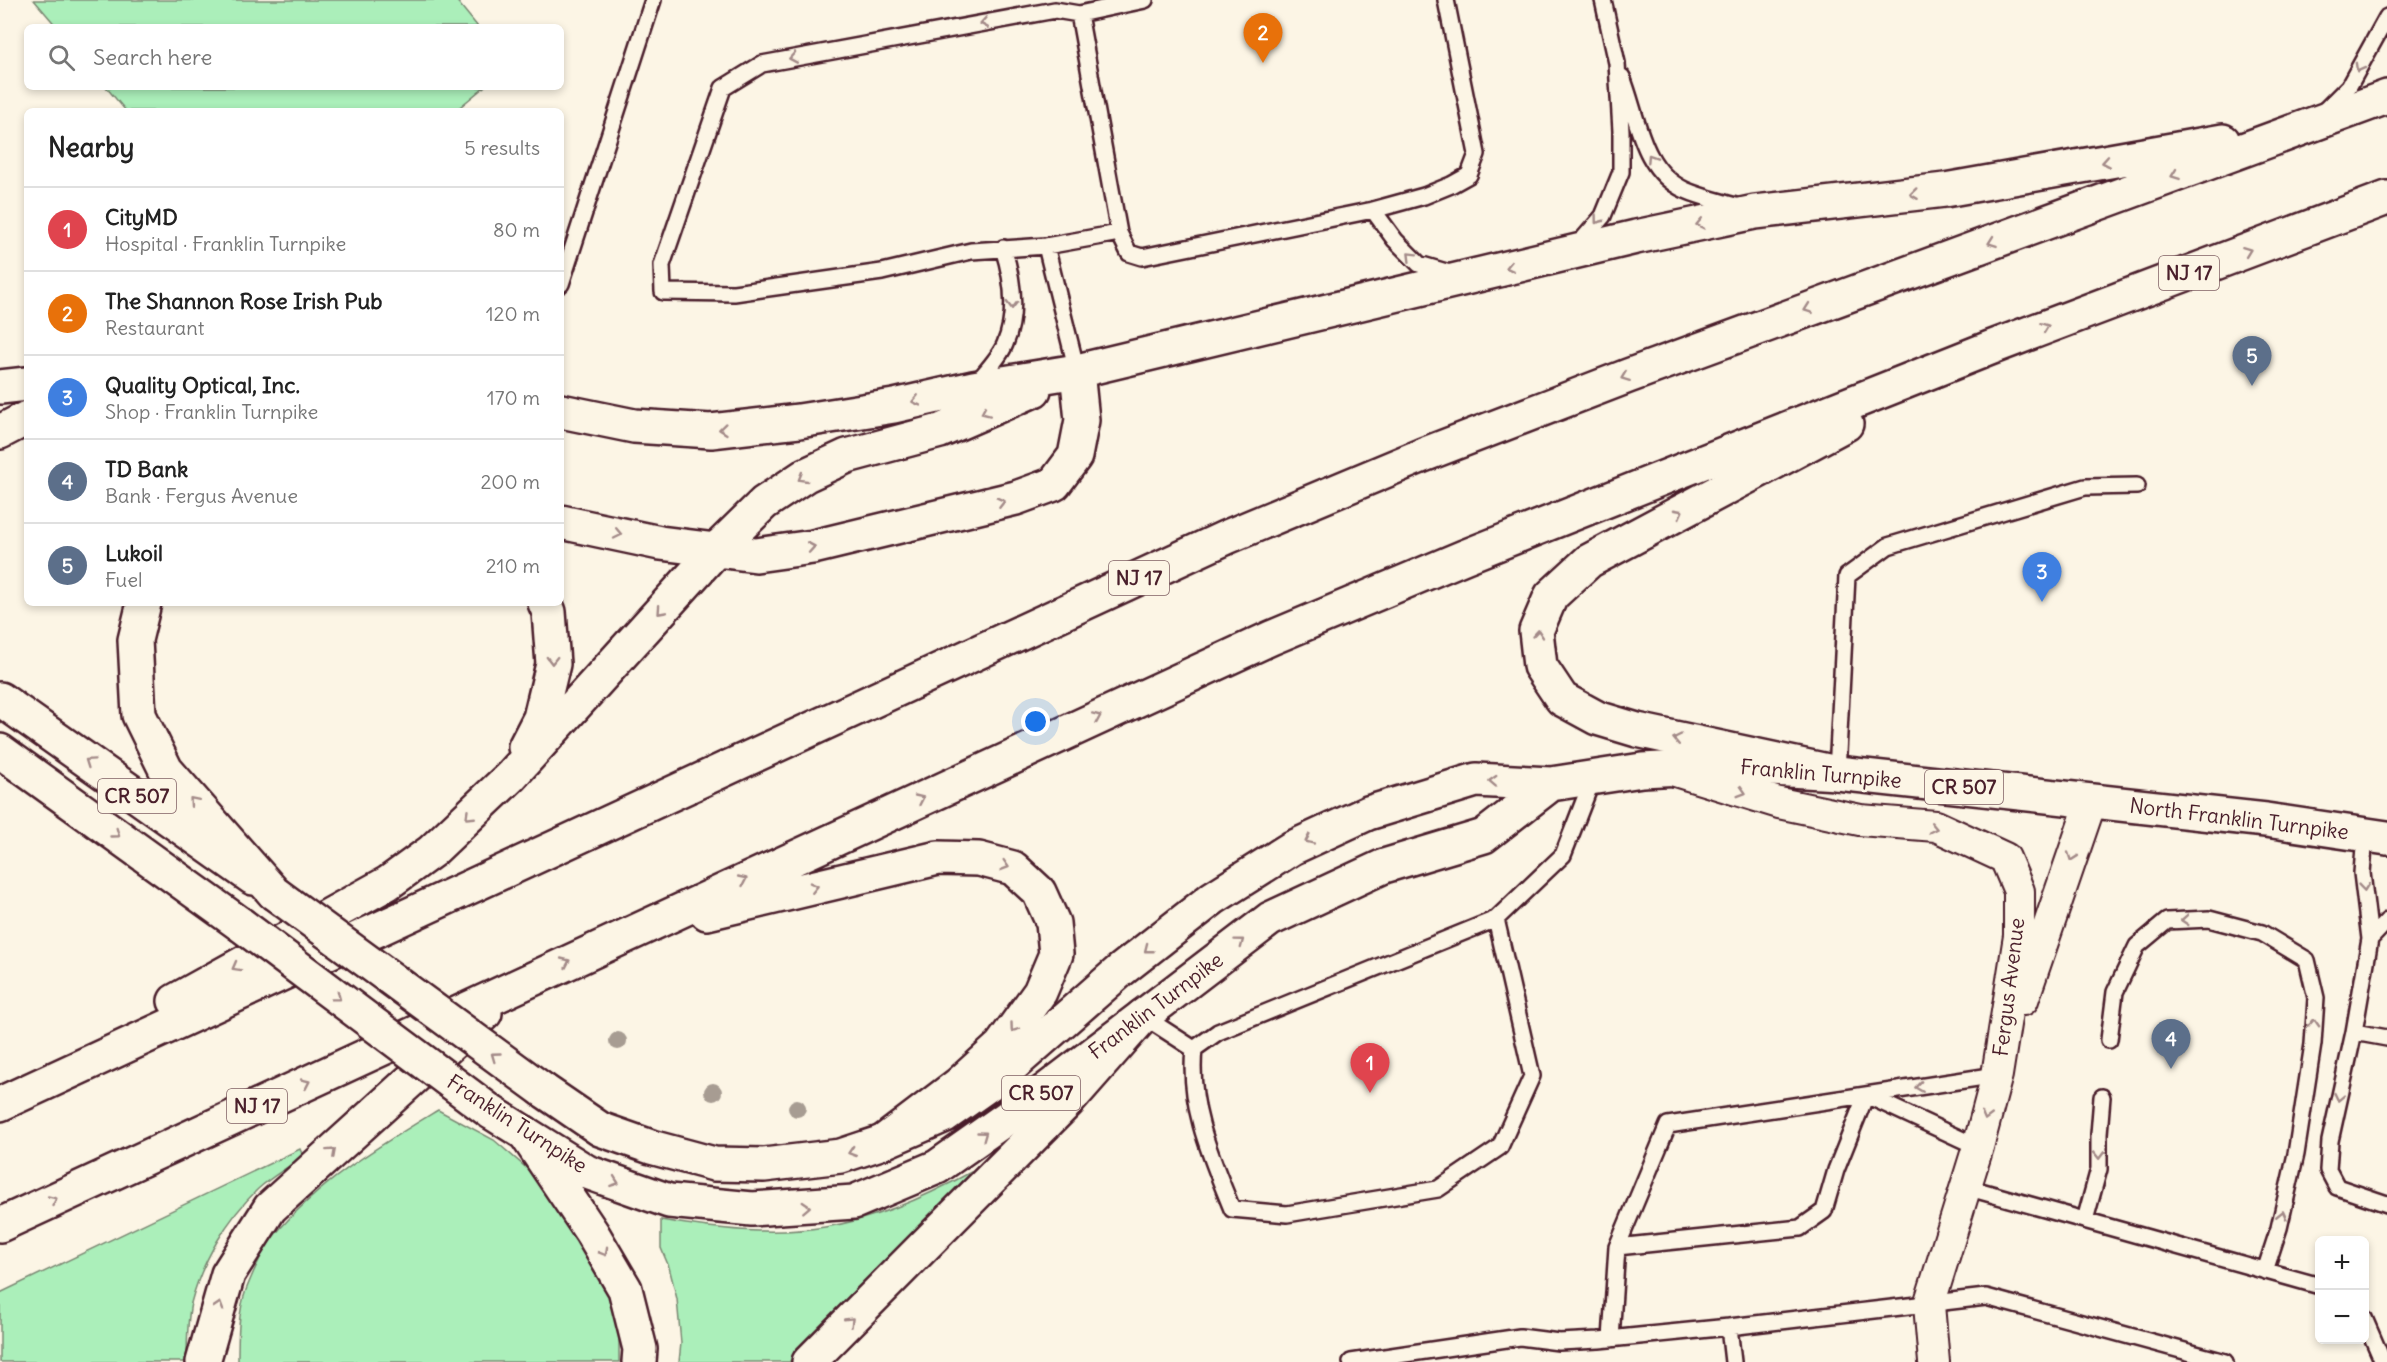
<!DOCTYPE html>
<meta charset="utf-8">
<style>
body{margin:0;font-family:Delius,sans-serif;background:#f2f2f2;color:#222}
.controls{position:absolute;right:18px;bottom:18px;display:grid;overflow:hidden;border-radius:9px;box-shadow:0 3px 9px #0003}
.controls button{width:54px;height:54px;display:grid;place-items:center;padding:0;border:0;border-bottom:2px solid #e0e0e0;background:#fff;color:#222;font:30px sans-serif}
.you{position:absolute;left:1036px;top:722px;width:21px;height:21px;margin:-15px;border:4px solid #fff;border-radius:50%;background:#1a73e8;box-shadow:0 0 0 9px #1a73e833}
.badge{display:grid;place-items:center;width:39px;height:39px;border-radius:50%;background:#db2777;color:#fff;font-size:20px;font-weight:700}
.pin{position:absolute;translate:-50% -50px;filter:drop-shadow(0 2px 3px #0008)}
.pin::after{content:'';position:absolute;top:32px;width:21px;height:18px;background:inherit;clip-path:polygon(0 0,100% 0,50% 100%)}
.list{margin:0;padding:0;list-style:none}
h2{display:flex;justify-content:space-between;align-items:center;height:78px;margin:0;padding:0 24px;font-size:26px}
h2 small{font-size:20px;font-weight:400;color:#767676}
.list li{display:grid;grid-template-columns:39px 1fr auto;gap:18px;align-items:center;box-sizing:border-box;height:84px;padding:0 24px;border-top:2px solid #e0e0e0}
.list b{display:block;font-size:22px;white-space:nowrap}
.list p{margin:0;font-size:20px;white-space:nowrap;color:#767676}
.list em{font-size:20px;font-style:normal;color:#767676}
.icon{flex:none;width:33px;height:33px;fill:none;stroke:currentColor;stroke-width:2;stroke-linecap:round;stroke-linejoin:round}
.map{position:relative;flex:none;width:2387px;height:1362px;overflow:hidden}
.search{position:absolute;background:#fff;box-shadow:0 3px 9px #0003;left:24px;top:24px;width:540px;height:66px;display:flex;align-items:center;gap:15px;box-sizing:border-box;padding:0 21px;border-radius:9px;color:#767676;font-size:22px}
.panel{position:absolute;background:#fff;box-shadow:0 3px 9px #0003;left:24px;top:108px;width:540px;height:498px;border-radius:9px}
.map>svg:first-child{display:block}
.grass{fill:#abefba;stroke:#7a8772;stroke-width:1.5}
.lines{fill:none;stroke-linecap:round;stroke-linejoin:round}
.service-casing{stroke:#4a1f2b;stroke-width:20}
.minor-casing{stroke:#4a1f2b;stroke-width:34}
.primary-casing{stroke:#4a1f2b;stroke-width:38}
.trunk-casing{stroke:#4a1f2b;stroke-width:38}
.service{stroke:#fcf5e5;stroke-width:15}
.minor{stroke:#fcf5e5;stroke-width:30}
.primary{stroke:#fcf5e5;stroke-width:33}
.trunk{stroke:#fcf5e5;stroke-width:33}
.primary-bridge-casing{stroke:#4a1f2b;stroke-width:38;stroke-linecap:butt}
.primary-bridge{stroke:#fcf5e5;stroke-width:33}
.tree{fill:#a79c92}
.oneway{stroke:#a38a88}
.labels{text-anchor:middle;stroke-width:5;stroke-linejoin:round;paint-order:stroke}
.shield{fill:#fcf5e5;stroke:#7f5f63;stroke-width:1.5}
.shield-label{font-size:20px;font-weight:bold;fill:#4a1f2b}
.street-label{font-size:21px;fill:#4a1f2b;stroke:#fcf5e5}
</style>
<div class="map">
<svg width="2387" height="1362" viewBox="0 0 2387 1362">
<rect width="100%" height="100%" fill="#fcf5e5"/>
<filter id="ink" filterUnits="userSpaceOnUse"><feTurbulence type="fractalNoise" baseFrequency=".0167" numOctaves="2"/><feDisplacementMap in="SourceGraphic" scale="12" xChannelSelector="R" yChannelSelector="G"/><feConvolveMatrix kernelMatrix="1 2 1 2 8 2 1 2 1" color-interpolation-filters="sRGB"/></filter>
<g filter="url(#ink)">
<path class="grass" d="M34,0H456L478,27H57Z
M106,87H484L455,111H126Z
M438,1110L494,1140L538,1178L600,1269L619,1329V1362H238C238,1339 238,1312 246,1290C252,1275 263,1249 273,1237C318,1182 379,1146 438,1110Z
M300,1149L303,1156C289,1167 271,1177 258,1189C227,1219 202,1261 191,1303C187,1322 187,1343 187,1362H0V1293Z
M971,1172L974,1180L789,1362H679L681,1343L677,1299L669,1267L661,1248V1220C715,1229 771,1236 825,1227C876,1219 926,1197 971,1172Z"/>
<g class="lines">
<defs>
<path id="service" d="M1145,0L1079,14L1055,10L762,64L723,88L662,265L663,292L734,293L882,272L971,251L1046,246L1119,233L1129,253L1142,257L1373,210L1424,196L1451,185L1469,175L1477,154L1446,0
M1079,14L1119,233
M1622,77C1638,117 1641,170 1685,190C1703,198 1724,202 1742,208
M2324,111L2349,86L2387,17
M1373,210L1395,240L1419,264L1453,274
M1046,246L1077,371
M1577,246L1603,216L1621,172V131L1617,63L1603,0
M561,284L653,0
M974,386C984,373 999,359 1005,344C1018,313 1013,279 1003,248
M1837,773L1847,576L1888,546L2085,487L2137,486
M1496,919L1532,1076L1500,1147L1438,1189L1287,1214L1232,1209C1211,1157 1188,1106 1194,1049L1218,1032L1496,919L1563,855L1593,778
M2370,939L2387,921
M1143,1016L1194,1049
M2354,1032L2370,939L2362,873L2365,835
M2387,1038L2354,1032L2330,1141L2328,1170L2337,1187L2387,1204
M2109,1040L2115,992L2137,946L2167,921L2209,919L2262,933L2307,960L2316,998L2313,1044L2296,1154L2279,1228L2265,1271
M1866,1095L1978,1147
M1966,1187L2320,1286
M2085,1220L2099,1169V1134L2102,1097
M1617,1247L1800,1228L1824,1211L1836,1170L1866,1095
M2364,1318L2383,1362
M1729,1327L1733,1362
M1611,1339L1617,1247L1668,1125L1997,1075
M1351,1362L1520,1337L1559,1342L1599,1340L1729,1327L1986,1297L2225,1362"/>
<path id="minor" d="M1675,771L1779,803L1860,820L1936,826L2005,858L2019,891V936L1997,1075L1978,1147L1929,1305L1934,1362
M2023,1000L2091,802"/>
<path id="primary" d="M0,699L253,878
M0,751L240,924
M543,1090L600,1129L651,1147L714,1164L764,1165L841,1156L883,1142L945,1115L999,1077L1121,970L1213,898L1292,848L1368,813L1476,780L1551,784L1642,770L1720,766L1837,773L2266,820L2387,838
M491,1112L587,1172L669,1201L752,1209L854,1202L937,1167L1045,1091L1270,919L1384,866L1484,836L1551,784"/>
<path id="trunk" d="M0,387L27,384
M561,411L634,426L711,431L799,421L894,406L973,388L1077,371L1636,237L1755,212L1945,190L2223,141
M0,432L27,418
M561,522L660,543L756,555L813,547L1016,498L1054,484L1075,456L1082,420L1077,371
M144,603L135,640L139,715L166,770L274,893
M525,747L540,718L553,664L549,612L545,603
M1837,773L1637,730L1597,718L1562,699L1540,666L1536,631L1551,596L1589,561L1846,424
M707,913L938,858L979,859L1013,868L1039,892L1053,923L1056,954L1040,992L1001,1046L958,1085L883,1142
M175,1001L388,883L432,851L511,776L716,550L764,503L806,475L847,456L940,431L1034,390
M0,1104L1227,537L1423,455L1628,376L2387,97
M525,1133L592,1233L625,1289L640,1349L639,1362
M0,1225L1271,638L1464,557L1990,348L2387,198
M203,1362L228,1274L270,1208L485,1013
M809,1362L1070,1099L1143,1016"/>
</defs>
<use href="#service" class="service-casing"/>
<use href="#minor" class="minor-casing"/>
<use href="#primary" class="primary-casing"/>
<use href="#trunk" class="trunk-casing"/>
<use href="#service" class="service"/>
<use href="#minor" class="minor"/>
<use href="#primary" class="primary"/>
<use href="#trunk" class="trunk"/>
<defs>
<path id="primary-bridge" d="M274,893L543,1090
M240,924L491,1112"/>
</defs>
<use href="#primary-bridge" class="primary-bridge-casing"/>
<use href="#primary-bridge" class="primary-bridge"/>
</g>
<g class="tree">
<circle cx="618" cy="1041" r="9"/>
<circle cx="713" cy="1092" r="9"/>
<circle cx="797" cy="1108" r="9"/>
</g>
<defs><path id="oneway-chevron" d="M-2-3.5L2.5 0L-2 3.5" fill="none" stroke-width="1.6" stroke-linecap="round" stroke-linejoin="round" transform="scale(1.5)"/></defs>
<g class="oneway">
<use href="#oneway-chevron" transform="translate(984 23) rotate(170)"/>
<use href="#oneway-chevron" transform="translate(793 58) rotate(170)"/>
<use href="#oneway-chevron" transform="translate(2359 68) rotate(119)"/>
<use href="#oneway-chevron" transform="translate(1651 158) rotate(-123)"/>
<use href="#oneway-chevron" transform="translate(2106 162) rotate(170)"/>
<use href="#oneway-chevron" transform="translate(2175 175) rotate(160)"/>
<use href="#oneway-chevron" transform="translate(1914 194) rotate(173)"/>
<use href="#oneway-chevron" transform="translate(1598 220) rotate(127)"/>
<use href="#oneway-chevron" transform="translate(1700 224) rotate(168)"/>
<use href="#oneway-chevron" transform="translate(1992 242) rotate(160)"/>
<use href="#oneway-chevron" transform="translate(2247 251) rotate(-21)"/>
<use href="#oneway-chevron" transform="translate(1411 256) rotate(-135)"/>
<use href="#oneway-chevron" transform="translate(1510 267) rotate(167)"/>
<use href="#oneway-chevron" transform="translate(1012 305) rotate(90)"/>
<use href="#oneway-chevron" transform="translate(1808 309) rotate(160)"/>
<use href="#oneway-chevron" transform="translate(2045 327) rotate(-21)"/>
<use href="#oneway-chevron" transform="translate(1625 377) rotate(159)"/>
<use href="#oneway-chevron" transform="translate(916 401) rotate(167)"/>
<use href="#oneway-chevron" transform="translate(985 412) rotate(156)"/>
<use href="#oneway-chevron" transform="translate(723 429) rotate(174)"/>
<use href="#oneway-chevron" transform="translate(802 478) rotate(149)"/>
<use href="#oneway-chevron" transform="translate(1001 502) rotate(-14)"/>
<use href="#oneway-chevron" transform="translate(1679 513) rotate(-28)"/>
<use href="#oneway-chevron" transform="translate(618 534) rotate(12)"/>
<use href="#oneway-chevron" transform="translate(811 547) rotate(-10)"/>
<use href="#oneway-chevron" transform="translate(661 611) rotate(132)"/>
<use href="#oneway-chevron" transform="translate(1538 634) rotate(-85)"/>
<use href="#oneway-chevron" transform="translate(552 660) rotate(91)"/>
<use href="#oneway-chevron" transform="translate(1097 717) rotate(-24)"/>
<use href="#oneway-chevron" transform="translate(1677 739) rotate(-168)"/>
<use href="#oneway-chevron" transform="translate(89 762) rotate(-145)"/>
<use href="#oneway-chevron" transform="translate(1493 781) rotate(-177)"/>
<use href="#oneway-chevron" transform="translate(1742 792) rotate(17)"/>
<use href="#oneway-chevron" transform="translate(920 799) rotate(-25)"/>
<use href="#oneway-chevron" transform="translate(193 801) rotate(-131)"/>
<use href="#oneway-chevron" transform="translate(469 816) rotate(136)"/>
<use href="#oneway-chevron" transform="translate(1933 828) rotate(12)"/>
<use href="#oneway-chevron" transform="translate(116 834) rotate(36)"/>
<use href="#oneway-chevron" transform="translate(1309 840) rotate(155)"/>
<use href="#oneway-chevron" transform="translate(2072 857) rotate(109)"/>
<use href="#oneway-chevron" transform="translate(1005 866) rotate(17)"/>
<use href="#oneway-chevron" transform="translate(743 880) rotate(-25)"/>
<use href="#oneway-chevron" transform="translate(814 887) rotate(-13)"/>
<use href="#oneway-chevron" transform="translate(2364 887) rotate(84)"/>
<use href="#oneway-chevron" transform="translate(2185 920) rotate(176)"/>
<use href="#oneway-chevron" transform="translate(1240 942) rotate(-37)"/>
<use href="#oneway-chevron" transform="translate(1148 949) rotate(142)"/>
<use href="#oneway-chevron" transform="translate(566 962) rotate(-25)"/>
<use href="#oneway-chevron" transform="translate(236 967) rotate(151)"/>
<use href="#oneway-chevron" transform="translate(337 997) rotate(37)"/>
<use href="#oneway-chevron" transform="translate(2314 1023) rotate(-87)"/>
<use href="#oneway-chevron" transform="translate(1014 1028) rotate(126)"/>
<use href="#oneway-chevron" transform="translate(495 1056) rotate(-144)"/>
<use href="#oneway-chevron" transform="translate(306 1083) rotate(-25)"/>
<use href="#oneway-chevron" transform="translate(1919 1087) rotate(172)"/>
<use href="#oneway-chevron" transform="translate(2339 1097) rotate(102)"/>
<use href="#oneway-chevron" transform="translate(1986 1116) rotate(105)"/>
<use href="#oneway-chevron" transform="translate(983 1135) rotate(-36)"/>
<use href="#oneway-chevron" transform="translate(332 1152) rotate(-42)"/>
<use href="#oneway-chevron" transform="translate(852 1152) rotate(162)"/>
<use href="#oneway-chevron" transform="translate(2099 1155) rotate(89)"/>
<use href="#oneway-chevron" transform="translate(615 1182) rotate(20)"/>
<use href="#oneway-chevron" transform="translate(53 1200) rotate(-25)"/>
<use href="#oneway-chevron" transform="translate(806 1207) rotate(-3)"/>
<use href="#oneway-chevron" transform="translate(2282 1215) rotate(-77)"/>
<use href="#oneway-chevron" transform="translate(604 1252) rotate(60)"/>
<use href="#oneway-chevron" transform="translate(219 1306) rotate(-73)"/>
<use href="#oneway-chevron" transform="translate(850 1321) rotate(-45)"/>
</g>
</g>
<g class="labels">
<g class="shield">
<rect x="2159" y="256" width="60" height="34" rx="4.5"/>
<rect x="1109" y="561" width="60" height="34" rx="4.5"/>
<rect x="1925" y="770" width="78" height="34" rx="4.5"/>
<rect x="98" y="779" width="78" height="34" rx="4.5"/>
<rect x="1002" y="1076" width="78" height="34" rx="4.5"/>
<rect x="227" y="1089" width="60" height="34" rx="4.5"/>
</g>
<g class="shield-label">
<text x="2189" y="280">NJ 17</text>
<text x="1139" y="585">NJ 17</text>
<text x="1964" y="794">CR 507</text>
<text x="137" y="803">CR 507</text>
<text x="1041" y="1100">CR 507</text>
<text x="257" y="1113">NJ 17</text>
</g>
<g class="street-label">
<text transform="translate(1821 774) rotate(5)" y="7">Franklin Turnpike</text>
<text transform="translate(2239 819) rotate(7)" y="7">North Franklin Turnpike</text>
<text transform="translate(2009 987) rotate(-83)" y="7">Fergus Avenue</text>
<text transform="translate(1156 1006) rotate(-37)" y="7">Franklin Turnpike</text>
<text transform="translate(517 1124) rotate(33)" y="7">Franklin Turnpike</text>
</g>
</g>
</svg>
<div class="controls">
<button>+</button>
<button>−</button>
</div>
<div class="you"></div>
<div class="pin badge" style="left:1370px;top:1093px;background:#e0444e">1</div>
<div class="pin badge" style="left:1263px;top:63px;background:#e8710a">2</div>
<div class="pin badge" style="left:2042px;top:602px;background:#3f7fe0">3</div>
<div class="pin badge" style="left:2171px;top:1069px;background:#5c6f8a">4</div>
<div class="pin badge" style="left:2252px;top:386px;background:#5c6f8a">5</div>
<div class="search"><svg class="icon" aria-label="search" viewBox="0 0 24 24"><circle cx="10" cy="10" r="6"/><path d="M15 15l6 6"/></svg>Search here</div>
<section class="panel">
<h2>Nearby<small>5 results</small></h2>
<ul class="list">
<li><span class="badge" style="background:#e0444e">1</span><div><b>CityMD</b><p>Hospital · Franklin Turnpike</p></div><em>80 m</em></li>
<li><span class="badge" style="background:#e8710a">2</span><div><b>The Shannon Rose Irish Pub</b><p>Restaurant</p></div><em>120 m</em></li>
<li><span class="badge" style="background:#3f7fe0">3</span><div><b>Quality Optical, Inc.</b><p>Shop · Franklin Turnpike</p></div><em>170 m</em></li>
<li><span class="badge" style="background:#5c6f8a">4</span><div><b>TD Bank</b><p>Bank · Fergus Avenue</p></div><em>200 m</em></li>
<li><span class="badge" style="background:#5c6f8a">5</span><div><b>Lukoil</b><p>Fuel</p></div><em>210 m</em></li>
</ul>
</section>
</div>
